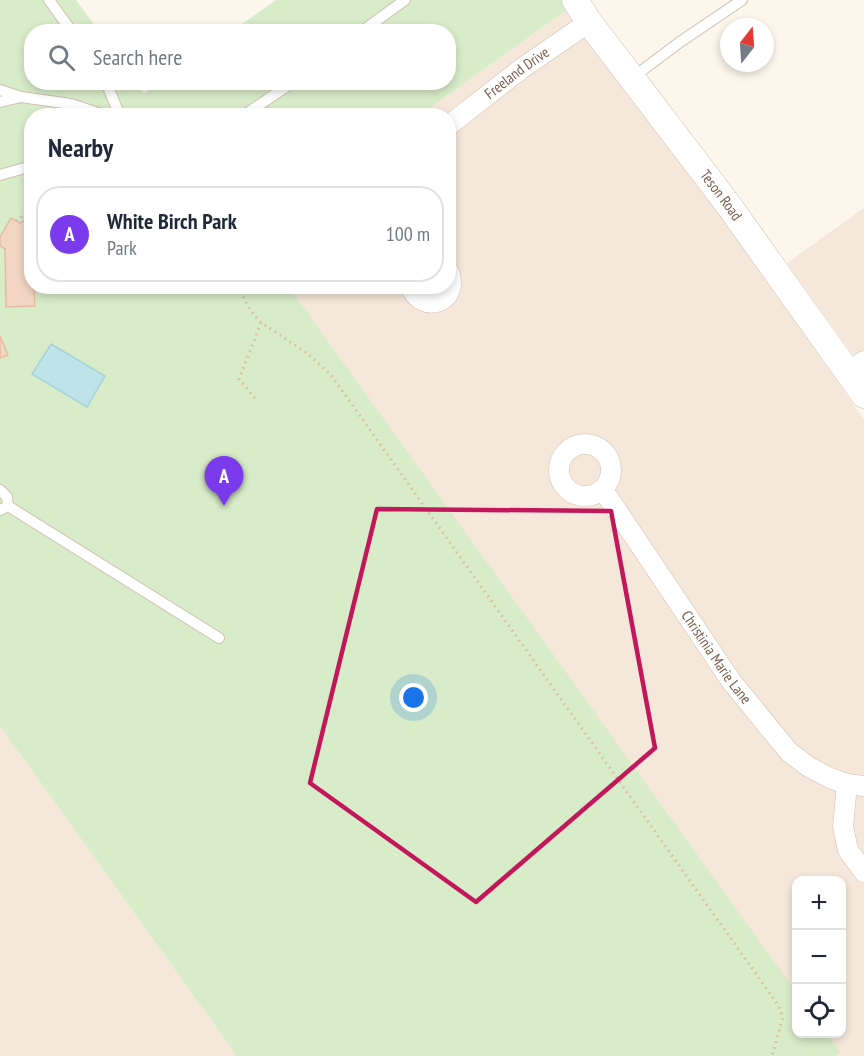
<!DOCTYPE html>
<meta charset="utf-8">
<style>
body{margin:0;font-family:"PT Sans Narrow",sans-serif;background:#f2f2f3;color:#1f2937}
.controls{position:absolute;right:18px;bottom:18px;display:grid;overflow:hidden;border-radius:12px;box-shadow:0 3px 9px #0003}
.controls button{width:54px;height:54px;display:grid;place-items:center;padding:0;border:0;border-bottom:2px solid #e0e1e3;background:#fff;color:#1f2937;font:30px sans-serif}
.compass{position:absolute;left:720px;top:18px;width:54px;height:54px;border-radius:50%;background:#fff;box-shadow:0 3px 9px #0003;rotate:17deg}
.you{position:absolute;left:414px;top:698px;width:21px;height:21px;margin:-15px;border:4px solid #fff;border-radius:50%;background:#1a73e8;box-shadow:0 0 0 9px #1a73e833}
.badge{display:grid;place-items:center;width:39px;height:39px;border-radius:50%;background:#7c3aed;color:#fff;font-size:20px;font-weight:700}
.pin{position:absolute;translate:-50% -50px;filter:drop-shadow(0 2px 3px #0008)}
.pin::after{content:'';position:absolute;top:32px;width:21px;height:18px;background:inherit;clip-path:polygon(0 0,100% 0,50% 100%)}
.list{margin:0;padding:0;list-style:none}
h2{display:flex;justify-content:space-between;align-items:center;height:78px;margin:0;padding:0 24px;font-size:26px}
h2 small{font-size:20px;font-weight:400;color:#747a83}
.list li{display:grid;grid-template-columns:39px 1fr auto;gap:18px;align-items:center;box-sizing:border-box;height:96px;margin:0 12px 12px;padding:0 12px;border:2px solid #e0e1e3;border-radius:24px}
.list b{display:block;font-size:22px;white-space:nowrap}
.list p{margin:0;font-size:20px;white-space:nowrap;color:#747a83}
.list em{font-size:20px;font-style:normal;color:#747a83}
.icon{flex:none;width:33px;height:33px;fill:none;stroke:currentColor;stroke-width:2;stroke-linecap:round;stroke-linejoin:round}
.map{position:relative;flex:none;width:864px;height:1056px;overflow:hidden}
.search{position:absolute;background:#fff;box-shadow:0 3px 9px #0003;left:24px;top:24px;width:432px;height:66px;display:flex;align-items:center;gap:15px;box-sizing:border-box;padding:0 21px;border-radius:24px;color:#747a83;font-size:22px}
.panel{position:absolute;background:#fff;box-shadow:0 3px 9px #0003;left:24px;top:108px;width:432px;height:186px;border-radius:24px}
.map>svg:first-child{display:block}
.residential{fill:#f5e8da}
.green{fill:#d8ecc9}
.water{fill:#bfe3e8;stroke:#a5d3da;stroke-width:1.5}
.building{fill:#f3d5c3;stroke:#e6bba3;stroke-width:1.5}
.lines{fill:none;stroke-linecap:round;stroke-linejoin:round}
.service-casing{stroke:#d1beb0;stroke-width:12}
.minor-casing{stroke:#d1beb0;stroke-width:21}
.tertiary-casing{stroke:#d1beb0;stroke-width:27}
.path{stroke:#d9b8a5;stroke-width:3;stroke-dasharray:1.5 4.5;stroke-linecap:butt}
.service{stroke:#fff;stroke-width:10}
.minor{stroke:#fff;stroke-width:20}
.tertiary{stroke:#fff;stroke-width:26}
.marked{fill:none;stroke:#c2185b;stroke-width:4.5;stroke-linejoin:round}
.labels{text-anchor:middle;stroke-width:4.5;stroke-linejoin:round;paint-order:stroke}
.street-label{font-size:15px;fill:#7a5c4d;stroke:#fffaf3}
</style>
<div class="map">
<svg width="864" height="1056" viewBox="0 0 864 1056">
<rect width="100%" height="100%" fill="#fdf6ec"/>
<path class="residential" d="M575,4L864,420V1056H835L839,1054L825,1034H842V880H796V994L289,287L448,286V116L420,115Z
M864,208V370L787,263Z
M0,726L237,1056H0Z"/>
<path class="green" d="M0,0H76L99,31L32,32V82L136,83L144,94L161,82H448V32L232,31L276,0H572L575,4L420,115L32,116V286L289,287L796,992V1034H827L840,1052L835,1056H237L0,726Z"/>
<path class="water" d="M51,344L105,376L87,407L32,374Z"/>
<path class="building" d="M32,217V286H34L35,306L6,307L5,249L0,246V237L11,218L20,223Z
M0,336L8,355L0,358Z"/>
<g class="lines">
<defs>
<path id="service" d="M49,0L72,32
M361,32L405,0
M632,78L680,42L742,0
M106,82L120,116
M0,90L21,97
M0,102L21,97L71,104L107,116
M243,116L293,82
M0,175L32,166
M0,490L7,497L8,506L0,510
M8,506L219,638"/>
<g id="minor">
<path id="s1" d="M448,126L521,69L589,22"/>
<path d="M410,286C423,317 462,301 448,270"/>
<path d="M848,373L864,361"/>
<circle cx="585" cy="470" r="26"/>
<path id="s2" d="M603,490L731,681L789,752L809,767L830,778L847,784L864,786"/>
<path d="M847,784L843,827L848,850L864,872"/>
</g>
<g id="tertiary">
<path id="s3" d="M575,0L589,22L727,203L864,395"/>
</g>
</defs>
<use href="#service" class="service-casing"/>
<use href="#minor" class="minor-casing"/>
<use href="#tertiary" class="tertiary-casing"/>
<path class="path" d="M16,221L32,209
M238,286L249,308L259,321L308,354L331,375L778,1005L783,1017L772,1056
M255,398L239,379L261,323"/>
<use href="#service" class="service"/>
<use href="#minor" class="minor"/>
<use href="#tertiary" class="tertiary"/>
</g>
<path class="marked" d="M377,509L611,511L655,748L476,902L310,783Z"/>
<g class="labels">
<g class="street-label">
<text dy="5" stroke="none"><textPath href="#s1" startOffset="87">Freeland Drive</textPath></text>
<text dy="5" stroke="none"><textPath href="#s3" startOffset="244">Teson Road</textPath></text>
<text dy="5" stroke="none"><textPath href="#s2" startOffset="202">Christinia Marie Lane</textPath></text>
</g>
</g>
</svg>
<div class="controls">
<button>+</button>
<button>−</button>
<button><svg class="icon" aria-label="locate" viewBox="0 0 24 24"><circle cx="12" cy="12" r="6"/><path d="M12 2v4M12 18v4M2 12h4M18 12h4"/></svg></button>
</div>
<svg class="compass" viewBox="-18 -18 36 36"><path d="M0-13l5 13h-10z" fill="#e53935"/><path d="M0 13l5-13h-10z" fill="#747a83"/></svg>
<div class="you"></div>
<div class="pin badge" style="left:224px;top:506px">A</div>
<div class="search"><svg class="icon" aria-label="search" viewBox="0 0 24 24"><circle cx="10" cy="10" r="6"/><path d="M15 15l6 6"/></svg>Search here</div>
<section class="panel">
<h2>Nearby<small></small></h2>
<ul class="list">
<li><span class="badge">A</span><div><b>White Birch Park</b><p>Park</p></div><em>100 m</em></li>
</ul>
</section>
</div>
